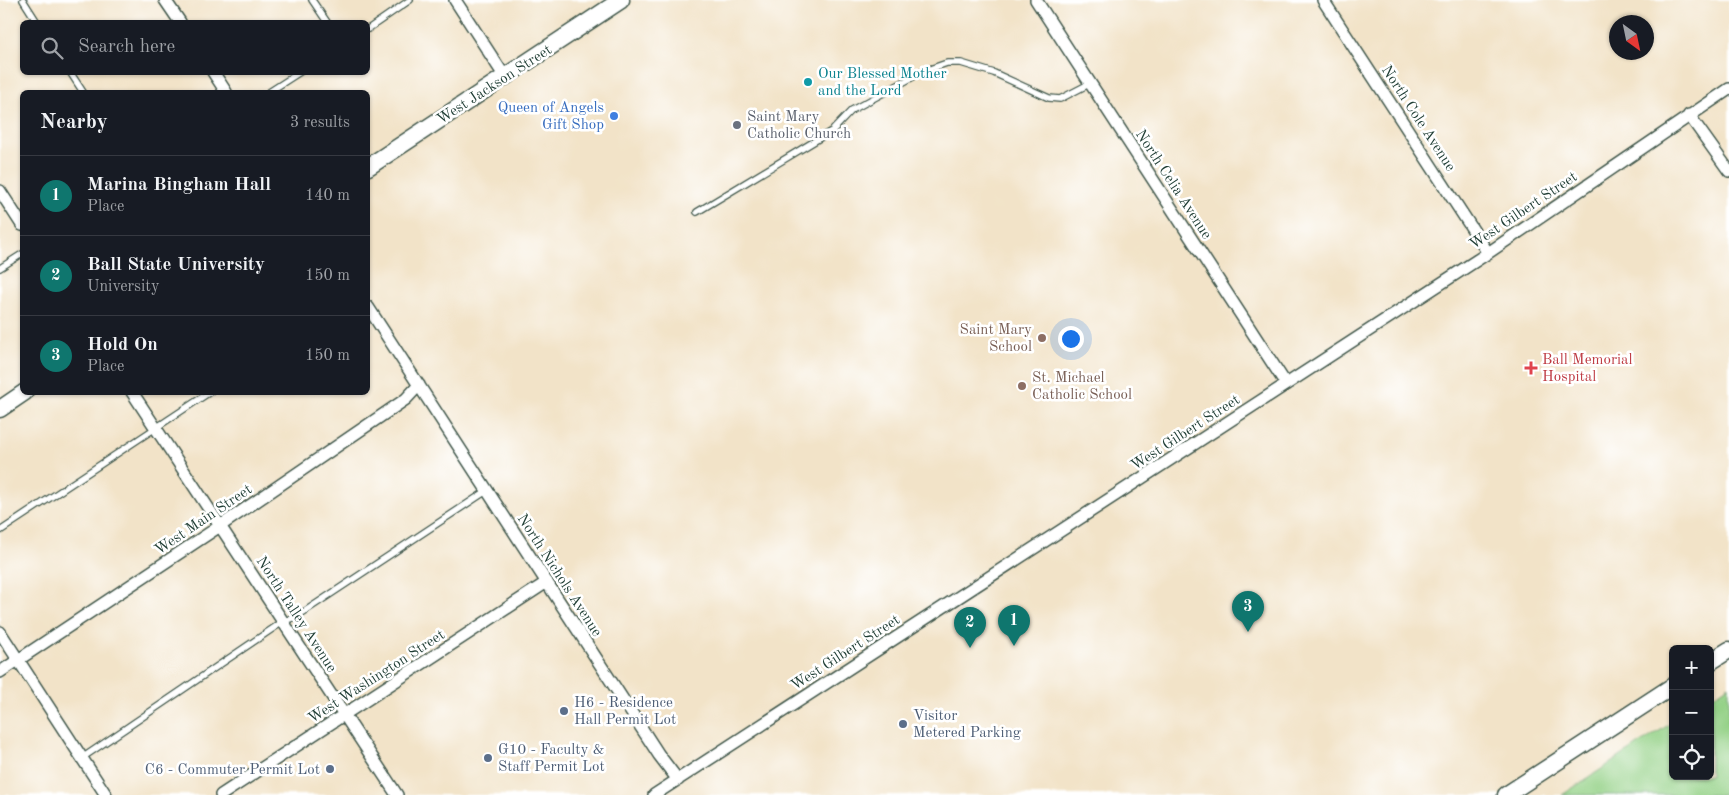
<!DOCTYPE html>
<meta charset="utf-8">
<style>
body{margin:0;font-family:"Old Standard TT",serif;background:#20242c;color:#f1f3f6}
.controls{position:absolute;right:15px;bottom:15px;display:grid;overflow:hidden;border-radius:8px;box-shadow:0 1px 4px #0004}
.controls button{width:45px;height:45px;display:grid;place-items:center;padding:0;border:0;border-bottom:1px solid #363941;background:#171b24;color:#f1f3f6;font:25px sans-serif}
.compass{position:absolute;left:1609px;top:15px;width:45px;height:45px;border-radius:50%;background:#171b24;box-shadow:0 1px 4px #0004;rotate:147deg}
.you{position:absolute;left:1070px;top:338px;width:18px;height:18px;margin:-12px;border:4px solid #fff;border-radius:50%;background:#1a73e8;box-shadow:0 0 0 8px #1a73e833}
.badge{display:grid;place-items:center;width:32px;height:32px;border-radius:50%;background:#0f766e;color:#fff;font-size:16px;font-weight:700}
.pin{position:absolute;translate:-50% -41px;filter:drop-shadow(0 1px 2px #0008)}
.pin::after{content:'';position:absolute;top:26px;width:18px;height:15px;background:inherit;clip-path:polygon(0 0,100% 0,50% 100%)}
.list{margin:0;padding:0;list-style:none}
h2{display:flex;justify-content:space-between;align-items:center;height:65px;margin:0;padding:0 20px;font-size:21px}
h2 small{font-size:16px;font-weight:400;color:#9ea1a6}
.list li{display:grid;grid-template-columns:32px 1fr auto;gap:15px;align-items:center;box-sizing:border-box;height:80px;padding:0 20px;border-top:1px solid #363941}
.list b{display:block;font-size:19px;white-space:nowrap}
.list p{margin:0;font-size:16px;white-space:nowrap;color:#9ea1a6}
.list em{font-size:16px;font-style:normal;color:#9ea1a6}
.icon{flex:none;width:28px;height:28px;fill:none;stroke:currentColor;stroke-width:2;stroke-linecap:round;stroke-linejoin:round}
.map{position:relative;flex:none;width:1729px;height:795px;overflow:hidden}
.search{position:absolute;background:#171b24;box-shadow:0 1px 4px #0004;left:20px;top:20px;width:350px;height:55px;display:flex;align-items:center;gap:12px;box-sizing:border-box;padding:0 18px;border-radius:8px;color:#9ea1a6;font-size:19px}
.panel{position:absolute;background:#171b24;box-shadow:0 1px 4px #0004;left:20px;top:90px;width:350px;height:305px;border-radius:8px}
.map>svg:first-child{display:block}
.green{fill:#94d187;stroke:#5a875e}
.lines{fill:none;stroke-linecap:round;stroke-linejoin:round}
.lane-casing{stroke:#3f564a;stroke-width:8}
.street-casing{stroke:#3f564a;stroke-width:14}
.secondary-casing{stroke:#3f564a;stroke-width:19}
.lane{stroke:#fff;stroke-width:5.5}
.street{stroke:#fff;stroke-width:11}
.secondary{stroke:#fff;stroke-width:16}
.culture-dot{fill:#0f9aa8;stroke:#fff;stroke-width:2}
.shop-dot{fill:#3f7fe0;stroke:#fff;stroke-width:2}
.worship-dot{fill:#6b7280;stroke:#fff;stroke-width:2}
.education-dot{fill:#8d6e63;stroke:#fff;stroke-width:2}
.health-dot{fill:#e0444e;stroke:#fff;stroke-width:2}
.service-dot{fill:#5c6f8a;stroke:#fff;stroke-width:2}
.labels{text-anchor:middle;stroke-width:5;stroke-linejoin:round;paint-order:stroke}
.culture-label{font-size:15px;fill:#0d838f;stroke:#fff;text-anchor:start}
.street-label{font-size:15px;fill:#1f3d34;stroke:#fff}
.shop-label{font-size:15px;fill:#366cbe;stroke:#fff;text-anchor:end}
.worship-label{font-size:15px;fill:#5b616d;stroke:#fff;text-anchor:start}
.education-label{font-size:15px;fill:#785e54;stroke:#fff;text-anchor:end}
.health-label{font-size:15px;fill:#be3a42;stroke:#fff;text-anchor:start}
.service-label{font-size:15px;fill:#4e5e75;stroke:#fff;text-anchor:start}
</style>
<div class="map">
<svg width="1729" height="795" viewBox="0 0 1729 795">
<rect width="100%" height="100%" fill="#fff"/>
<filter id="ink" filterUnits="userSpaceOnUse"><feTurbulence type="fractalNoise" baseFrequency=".02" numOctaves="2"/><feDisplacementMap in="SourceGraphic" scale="10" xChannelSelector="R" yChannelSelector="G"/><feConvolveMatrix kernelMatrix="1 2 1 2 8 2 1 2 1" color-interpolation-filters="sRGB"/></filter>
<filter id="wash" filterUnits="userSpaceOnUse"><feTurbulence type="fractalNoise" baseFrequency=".0096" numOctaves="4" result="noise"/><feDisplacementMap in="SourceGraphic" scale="20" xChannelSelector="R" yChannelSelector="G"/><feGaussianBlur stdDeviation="1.12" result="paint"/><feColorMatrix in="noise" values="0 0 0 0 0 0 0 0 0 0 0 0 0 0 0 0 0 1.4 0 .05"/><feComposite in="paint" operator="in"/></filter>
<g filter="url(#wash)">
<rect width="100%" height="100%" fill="#f2e3c8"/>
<path class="green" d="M1729,685V795H1562L1673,722V776H1710V698Z"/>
</g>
<g filter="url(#ink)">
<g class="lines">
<defs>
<path id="lane" d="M23,0L37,22
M312,0L327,22
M368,29L410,0
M70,72L83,92
M269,92L300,72
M697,212L833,130L852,110L924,71L947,63H961L994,73L1049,98L1060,99L1089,84
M0,268L22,254
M0,531L210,392
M82,758L284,621L296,617L488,490"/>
<path id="street" d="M165,0L180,22
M455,0L505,77
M1036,0L1286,384
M1323,0L1488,253
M213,72L226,92
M1689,115L1729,171
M0,191L22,225
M368,307L659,755L678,780
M132,392L397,795
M0,632L106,795
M0,672L220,526L406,399L419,385
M221,795L547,582
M654,795L1488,253L1729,89"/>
<path id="secondary" d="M368,167L621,0
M0,409L25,392
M1710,662L1729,650
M1506,795L1673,686"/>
</defs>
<use href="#lane" class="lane-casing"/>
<use href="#street" class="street-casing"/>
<use href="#secondary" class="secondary-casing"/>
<use href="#lane" class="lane"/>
<use href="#street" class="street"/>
<use href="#secondary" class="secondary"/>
</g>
</g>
<circle class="culture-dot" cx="808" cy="82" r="5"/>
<circle class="shop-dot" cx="614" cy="116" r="5"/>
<circle class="worship-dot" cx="737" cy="125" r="5"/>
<g class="education-dot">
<circle cx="1042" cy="338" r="5"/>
<circle cx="1022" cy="386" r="5"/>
</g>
<path class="health-dot" d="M1528.5 360.5h5v5h5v5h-5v5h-5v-5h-5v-5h5z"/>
<g class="service-dot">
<circle cx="564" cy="711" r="5"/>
<circle cx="903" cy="724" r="5"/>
<circle cx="488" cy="758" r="5"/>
<circle cx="330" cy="769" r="5"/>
</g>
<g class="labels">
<g class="culture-label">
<text x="818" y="78">Our Blessed Mother<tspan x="818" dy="17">and the Lord</tspan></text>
</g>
<g class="street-label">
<text transform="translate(494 84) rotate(-33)" y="5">West Jackson Street</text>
<text transform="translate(1419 118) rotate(57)" y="5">North Cole Avenue</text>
<text transform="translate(1174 184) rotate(57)" y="5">North Celia Avenue</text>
<text transform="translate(1523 210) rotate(-34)" y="5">West Gilbert Street</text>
<text transform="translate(1185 432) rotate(-33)" y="5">West Gilbert Street</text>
<text transform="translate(203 519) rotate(-34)" y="5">West Main Street</text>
<text transform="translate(560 575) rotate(57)" y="5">North Nichols Avenue</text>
<text transform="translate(297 614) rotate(57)" y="5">North Talley Avenue</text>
<text transform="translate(845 652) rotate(-33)" y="5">West Gilbert Street</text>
<text transform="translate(376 676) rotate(-33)" y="5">West Washington Street</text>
</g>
<g class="shop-label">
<text x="604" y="112">Queen of Angels<tspan x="604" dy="17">Gift Shop</tspan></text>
</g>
<g class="worship-label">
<text x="747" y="121">Saint Mary<tspan x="747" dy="17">Catholic Church</tspan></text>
</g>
<g class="education-label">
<text x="1032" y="334">Saint Mary<tspan x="1032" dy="17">School</tspan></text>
<text x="1032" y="382" text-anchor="start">St. Michael<tspan x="1032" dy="17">Catholic School</tspan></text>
</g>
<g class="health-label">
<text x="1542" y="364">Ball Memorial<tspan x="1542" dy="17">Hospital</tspan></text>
</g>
<g class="service-label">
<text x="574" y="707">H6 - Residence<tspan x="574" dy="17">Hall Permit Lot</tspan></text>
<text x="913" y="720">Visitor<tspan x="913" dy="17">Metered Parking</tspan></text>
<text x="498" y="754">G10 - Faculty &amp;<tspan x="498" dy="17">Staff Permit Lot</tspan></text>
<text x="320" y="774" text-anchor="end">C6 - Commuter Permit Lot</text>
</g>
</g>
</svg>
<div class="controls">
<button>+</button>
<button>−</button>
<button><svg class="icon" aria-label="locate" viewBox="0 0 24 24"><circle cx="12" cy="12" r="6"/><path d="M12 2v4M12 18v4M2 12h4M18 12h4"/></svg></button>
</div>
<svg class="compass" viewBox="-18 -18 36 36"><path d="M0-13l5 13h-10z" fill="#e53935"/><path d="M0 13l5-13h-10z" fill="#9ea1a6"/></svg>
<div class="you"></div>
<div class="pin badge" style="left:1014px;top:646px">1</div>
<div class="pin badge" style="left:970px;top:648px">2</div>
<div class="pin badge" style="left:1248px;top:632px">3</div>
<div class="search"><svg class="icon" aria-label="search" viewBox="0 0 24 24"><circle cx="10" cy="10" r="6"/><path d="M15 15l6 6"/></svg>Search here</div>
<section class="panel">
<h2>Nearby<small>3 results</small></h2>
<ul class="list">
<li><span class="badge">1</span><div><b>Marina Bingham Hall</b><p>Place</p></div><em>140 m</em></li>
<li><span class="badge">2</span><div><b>Ball State University</b><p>University</p></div><em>150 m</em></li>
<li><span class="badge">3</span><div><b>Hold On</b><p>Place</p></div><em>150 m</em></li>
</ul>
</section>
</div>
